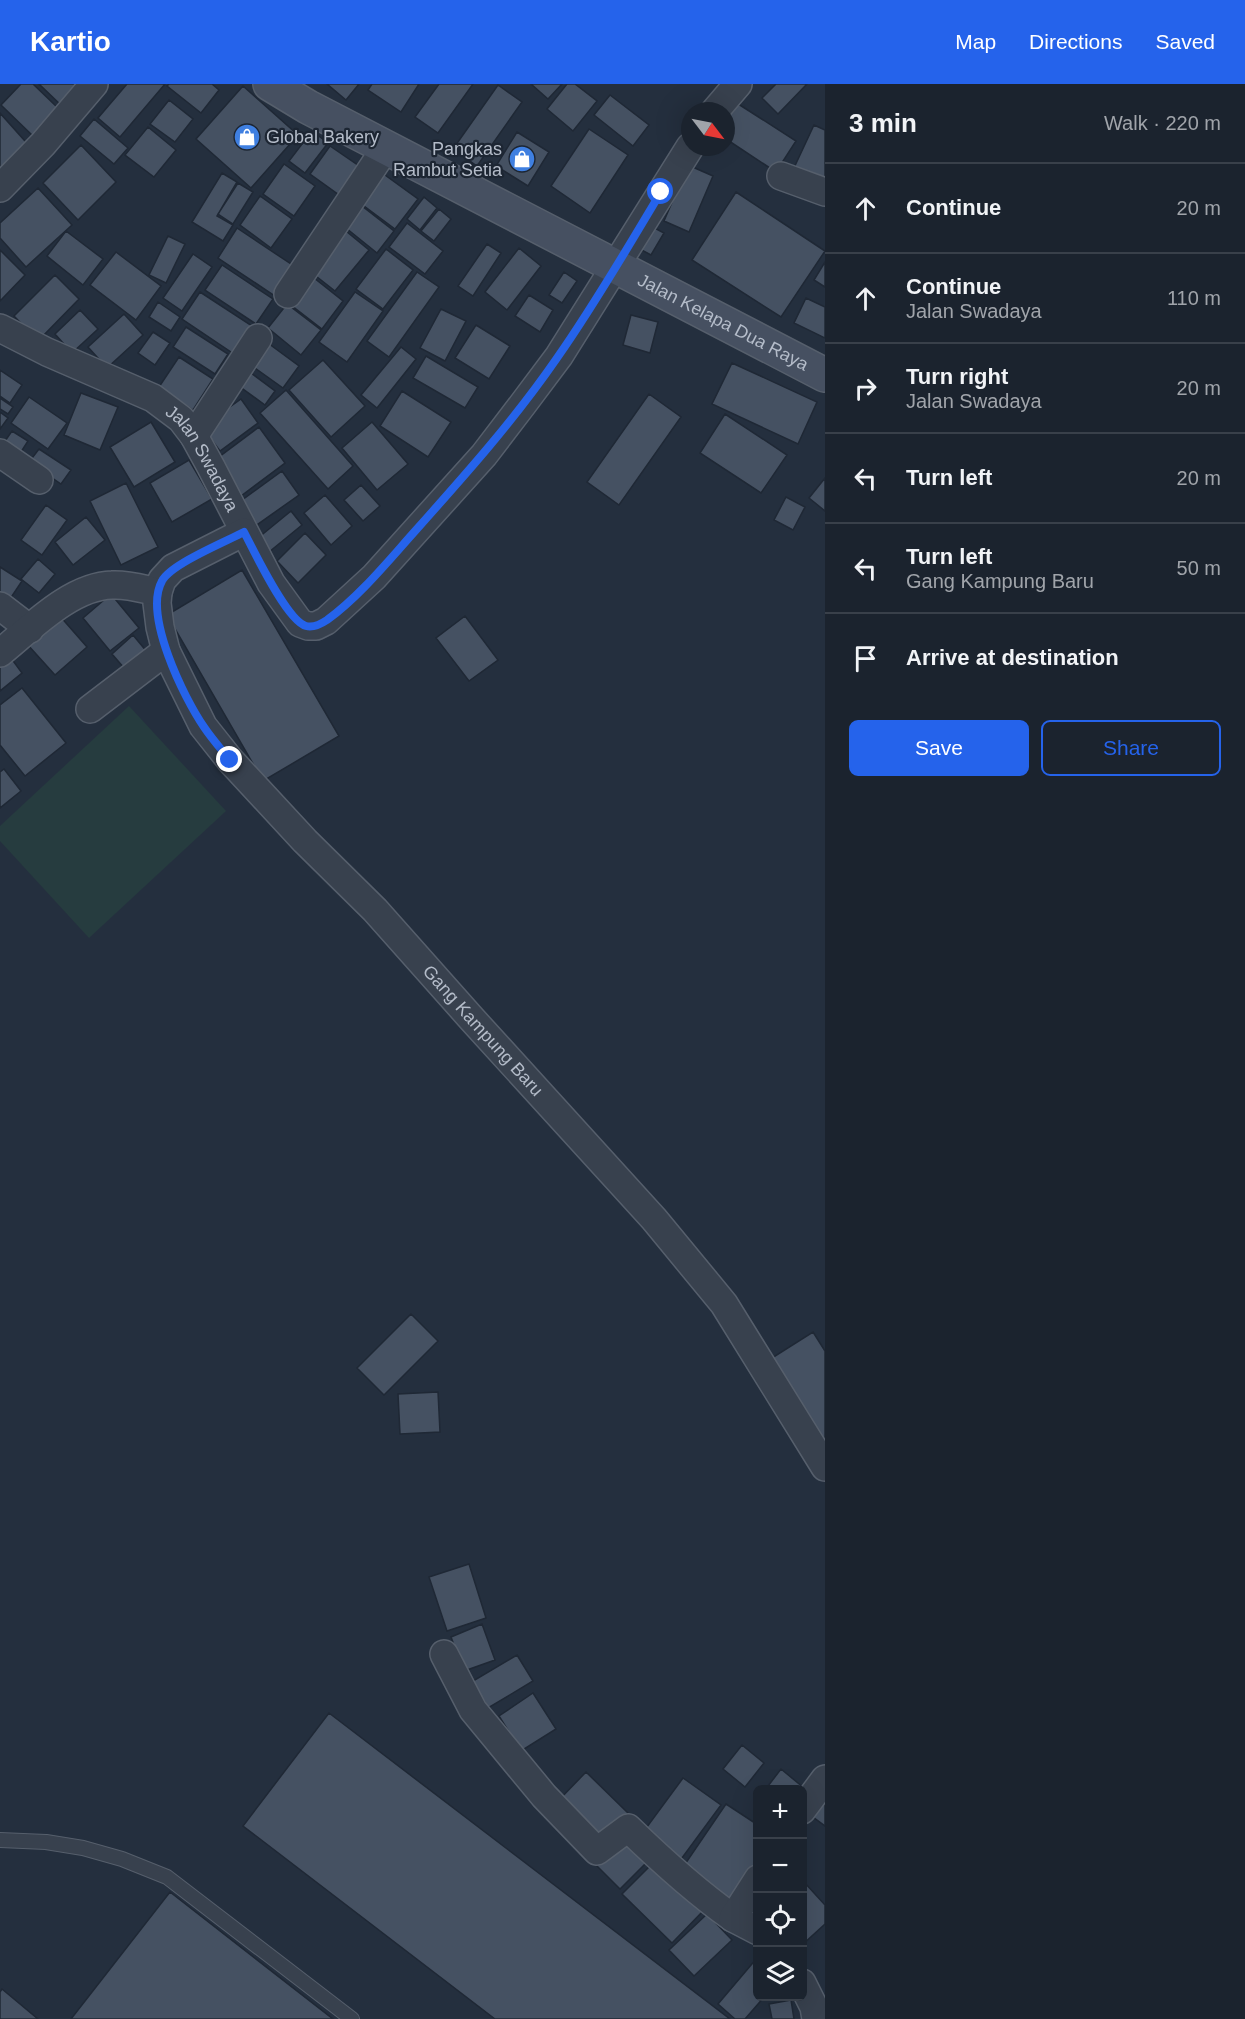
<!DOCTYPE html>
<meta charset="utf-8">
<style>
body{margin:0;font-family:Arial,sans-serif;background:#282f3a;color:#f1f3f6}
.controls{position:absolute;right:18px;bottom:18px;display:grid;overflow:hidden;border-radius:9px;box-shadow:0 6px 24px #0002}
.controls button{width:54px;height:54px;display:grid;place-items:center;padding:0;border:0;border-bottom:2px solid #39404a;background:#1b232e;color:#f1f3f6;font:30px sans-serif}
.compass{position:absolute;left:681px;top:18px;width:54px;height:54px;border-radius:50%;background:#1b232e;box-shadow:0 6px 24px #0002;rotate:122deg}
.stop{position:absolute;width:18px;height:18px;margin:-14px;border:4px solid #2563eb;border-radius:50%;background:#fff}
.stop.end{background:#2563eb;border-color:#fff;box-shadow:0 2px 6px #0008}
.list{margin:0;padding:0;list-style:none}
h2{display:flex;justify-content:space-between;align-items:center;height:78px;margin:0;padding:0 24px;font-size:26px}
h2 small{font-size:20px;font-weight:400;color:#a0a4aa}
.list li{display:grid;grid-template-columns:39px 1fr auto;gap:18px;align-items:center;box-sizing:border-box;height:90px;padding:0 24px;border-top:2px solid #39404a}
.list b{display:block;font-size:22px;white-space:nowrap}
.list p{margin:0;font-size:20px;white-space:nowrap;color:#a0a4aa}
.list em{font-size:20px;font-style:normal;color:#a0a4aa}
.actions{display:flex;gap:12px;padding:18px 24px}
.actions a{flex:1;padding:14px 0;border:2px solid #2563eb;border-radius:9px;text-align:center;font-size:21px;color:#2563eb}
.actions .main{background:#2563eb;color:#fff}
.icon{flex:none;width:33px;height:33px;fill:none;stroke:currentColor;stroke-width:2;stroke-linecap:round;stroke-linejoin:round}
.map{position:relative;flex:none;width:825px;height:1935px;overflow:hidden}
header{display:flex;align-items:center;gap:36px;box-sizing:border-box;height:84px;padding:0 30px;background:#2563eb;color:#fff}
header strong{font-size:28px}
nav{display:flex;gap:33px;margin-inline-start:auto;font-size:21px}
main{display:flex}
aside{flex:1;background:#1b232e}
.map>svg:first-child{display:block}
.green{fill:#263c3f}
.building{fill:#455162;stroke:#1f2835;stroke-width:1.5}
.lines{fill:none;stroke-linecap:round;stroke-linejoin:round}
.service-casing{stroke:#565f6c;stroke-width:16}
.minor-casing{stroke:#565f6c;stroke-width:30}
.secondary-casing{stroke:#565f6c;stroke-width:36}
.service{stroke:#38414e;stroke-width:14}
.minor{stroke:#38414e;stroke-width:27}
.secondary{stroke:#465061;stroke-width:33}
.route{stroke:#2563eb;stroke-width:8}
.labels{text-anchor:middle;stroke-width:4.5;stroke-linejoin:round;paint-order:stroke}
.poi-label{font-size:18px;fill:#b4bcc9;stroke:#1d2633;text-anchor:start}
.street-label{font-size:18px;fill:#b4bcc9;stroke:#1d2633}
</style>
<header>
<strong>Kartio</strong>
<nav><a>Map</a><a>Directions</a><a>Saved</a></nav>
</header>
<main>
<div class="map">
<svg width="825" height="1935" viewBox="0 0 825 1935">
<rect width="100%" height="100%" fill="#242f3e"/>
<path class="green" d="M129,622L226,727L89,854L0,757V742Z"/>
<path class="building" d="M21,0H33L59,25L33,52L1,21Z
M39,0H84L63,23Z
M127,0H165L120,53L98,34Z
M169,0H212L219,6L201,29L167,2Z
M327,0H359L346,16Z
M372,0H419L401,28L368,6Z
M439,0H473L438,49L415,33Z
M531,0H562L548,15Z
M567,0H575L597,17L573,47L547,25Z
M776,0H807L778,30L762,14Z
M498,1L522,18L477,82L453,65Z
M243,2L298,51L251,104L196,55Z
M610,11L649,41L633,62L594,31Z
M169,16L193,35L175,58L150,40Z
M732,16L796,57L776,88L726,55V27Z
M0,29L33,66L7,90L0,82Z
M94,35L128,64L114,80L80,52Z
M814,41L825,46V96L793,86Z
M148,43L176,66L154,93L125,71Z
M589,45L628,71L590,129L551,102Z
M312,47L328,59L305,89L289,77Z
M517,48L549,68L528,102L496,82Z
M81,61L116,98L78,136L43,99Z
M330,62L362,84L342,113L310,90Z
M284,80L315,102L294,132L263,110Z
M688,81L713,92L689,148L664,137Z
M378,86L418,115L395,145L356,116Z
M222,89L237,98L217,132L233,141L223,157L192,138Z
M238,99L253,108L233,140L218,130Z
M38,104L72,141L26,183L0,154V139Z
M736,108L825,167L781,233L692,176Z
M260,112L292,135L271,164L240,141Z
M424,113L437,124L420,146L407,135Z
M358,119L394,147L377,169L341,140Z
M439,125L451,135L434,157L421,147Z
M407,139L443,167L425,190L389,163Z
M647,140L664,149L651,171L634,162Z
M341,143L369,166L335,207L307,185Z
M237,144L297,184L278,214L218,174Z
M66,147L103,175L83,201L47,172Z
M168,152L185,160L166,199L149,191Z
M487,160L501,169L473,212L458,202Z
M519,164L541,182L507,226L485,208Z
M386,165L413,186L383,225L356,205Z
M0,166L25,191L0,217Z
M116,168L161,202L136,236L90,201Z
M193,170L212,183L182,227L163,214Z
M825,178V203L814,196Z
M222,181L273,215L256,240L205,206Z
M417,188L439,203L389,273L367,257Z
M564,188L577,197L562,219L549,211Z
M309,190L343,217L322,245L287,218Z
M55,191L79,215L38,257L14,232Z
M200,208L258,246L240,274L182,235Z
M355,208L383,227L347,278L319,258Z
M529,211L553,226L540,248L515,232Z
M806,214L825,223V254L794,239Z
M158,218L180,233L171,247L149,233Z
M287,220L321,246L301,271L268,244Z
M441,225L466,237L445,277L420,264Z
M80,226L98,245L72,269L55,250Z
M124,230L143,251L107,284L88,263Z
M631,231L658,238L650,269L623,261Z
M476,241L510,262L489,295L455,274Z
M186,243L228,270L215,290L173,263Z
M153,248L170,259L155,281L138,269Z
M261,254L299,282L283,304L245,277Z
M401,263L416,275L377,324L361,311Z
M426,272L478,303L465,324L413,294Z
M179,273L213,295L193,326L159,303Z
M323,276L365,322L331,353L289,306Z
M732,279L817,318L798,360L712,320Z
M243,283L275,307L265,321L232,297Z
M0,286L22,301L10,319L0,312Z
M286,306L353,382L328,405L260,329Z
M402,307L451,338L428,373L380,342Z
M81,309L118,323L100,366L64,351Z
M649,310L681,333L619,421L587,398Z
M29,313L67,339L48,365L11,339Z
M0,314L13,323L8,330L0,325Z
M241,315L258,339L220,367L202,343Z
M0,328L8,334L0,345Z
M725,330L787,371L761,409L700,369Z
M151,338L175,378L134,403L110,363Z
M372,338L408,380L377,406L342,364Z
M259,343L285,379L237,415L211,379Z
M12,347L28,357L21,368L5,357Z
M39,365L71,386L61,400L29,378Z
M189,376L212,415L172,438L150,399Z
M282,387L299,411L254,443L238,419Z
M825,394V427L809,414Z
M126,399L158,463L121,481L90,417Z
M361,401L380,422L363,437L344,416Z
M325,411L352,442L331,461L304,429Z
M786,413L805,423L793,446L774,436Z
M46,421L67,436L42,471L21,456Z
M291,427L302,441L269,468L258,454Z
M86,433L105,456L73,481L55,458Z
M305,449L326,471L298,499L277,477Z
M38,475L55,490L39,509L21,495Z
M0,483L22,497L6,521L0,517Z
M242,486L339,652L263,697L167,531Z
M111,510L139,544L110,567L83,534Z
M59,531L87,563L55,591L27,560Z
M465,532L498,576L469,597L436,554Z
M133,551L152,574L131,592L112,570Z
M11,574L22,589L0,607V582Z
M22,604L66,659L25,692L0,661V621Z
M4,685L21,707L0,724V688Z
M411,1230L438,1257L384,1311L357,1284Z
M813,1248L825,1267V1369L764,1279Z
M438,1308L440,1348L400,1350L398,1310Z
M469,1480L486,1534L447,1547L429,1493Z
M482,1540L495,1576L464,1587L451,1553Z
M517,1571L533,1597L488,1624L473,1597Z
M533,1609L556,1645L521,1667L499,1632Z
M329,1629L730,1935H495L243,1742Z
M742,1661L764,1679L745,1703L723,1685Z
M781,1685L804,1704L765,1706Z
M586,1688L630,1731L601,1760L558,1717Z
M683,1694L721,1721L679,1778L641,1751Z
M825,1717V1742L813,1733Z
M726,1720L758,1741V1781L731,1820L681,1786Z
M624,1750L649,1776L620,1805L594,1779Z
M655,1777L704,1826L672,1859L622,1810Z
M804,1798L825,1821V1840L802,1861V1800Z
M170,1808L333,1935H71Z
M707,1830L732,1856L694,1892L669,1866Z
M757,1874L758,1912H765L745,1935H735L718,1920Z
M2,1905L38,1935H0V1908Z
M791,1916L794,1935H772L769,1920Z"/>
<g class="lines">
<defs>
<path id="service" d="M0,1756L46,1758L83,1764L122,1775L167,1793L352,1935"/>
<g id="minor">
<path d="M715,27L738,0"/>
<path d="M781,92L825,108"/>
<path d="M0,104L43,60L94,0"/>
<path d="M288,210L387,62"/>
<path id="s1" d="M0,244L47,268L153,314L181,335L194,352L211,383L271,499L300,539L308,542H316L326,537L374,493L484,371L523,320L559,272L690,63"/>
<path d="M194,352L258,254"/>
<path d="M0,369L39,396"/>
<path id="s2" d="M244,448L173,484L162,496L158,508L157,519L160,543L166,567L203,642L230,676L305,757L375,826L471,934L654,1135L724,1220L825,1383"/>
<path d="M0,522L30,545"/>
<path d="M0,569C31,544 71,502 112,501C128,500 143,505 158,508"/>
<path d="M90,625L166,567"/>
<path d="M444,1570L473,1626L544,1712L597,1767L628,1744C661,1776 695,1807 733,1834"/>
<path d="M802,1726L825,1695"/>
<path d="M758,1795L733,1834L758,1847"/>
<path d="M802,1899L814,1923L816,1935"/>
</g>
<g id="secondary">
<path id="s3" d="M270,0L308,23L825,291"/>
</g>
</defs>
<use href="#service" class="service-casing"/>
<use href="#minor" class="minor-casing"/>
<use href="#secondary" class="secondary-casing"/>
<use href="#service" class="service"/>
<use href="#minor" class="minor"/>
<use href="#secondary" class="secondary"/>
</g>
<g class="lines">
<path class="route" d="M230,676C221,665 212,655 204,643C184,614 143,531 162,497C171,480 225,458 244,448C254,467 287,537 306,542C313,544 321,540 327,536C360,512 389,476 416,446C466,390 515,335 557,274C595,220 628,163 661,108"/>
</g>
<defs>
<symbol id="shop-disc" viewBox="-11 -11 22 22"><circle r="9.5" fill="#3f7fe0" stroke="#1d2633"/><path d="M-5-2.5h2.3a2.7 3.5 0 0 1 5.4 0H5L5.5 6h-11ZM-1.5-2.5h3a1.5 2.3 0 0 0-3 0Z" fill="#fff"/></symbol>
</defs>
<g fill-rule="evenodd">
<use href="#shop-disc" x="232" y="38" width="30" height="30"/>
<use href="#shop-disc" x="507" y="60" width="30" height="30"/>
</g>
<g class="labels">
<g class="poi-label">
<text x="266" y="59">Global Bakery</text>
<text x="502" y="71" text-anchor="end">Pangkas<tspan x="502" dy="21">Rambut Setia</tspan></text>
</g>
<g class="street-label">
<text dy="6" stroke="none"><textPath href="#s3" startOffset="512">Jalan Kelapa Dua Raya</textPath></text>
<text dy="6" stroke="none"><textPath href="#s1" startOffset="248">Jalan Swadaya</textPath></text>
<text dy="6" stroke="none"><textPath href="#s2" startOffset="666">Gang Kampung Baru</textPath></text>
</g>
</g>
</svg>
<div class="controls">
<button>+</button>
<button>−</button>
<button><svg class="icon" aria-label="locate" viewBox="0 0 24 24"><circle cx="12" cy="12" r="6"/><path d="M12 2v4M12 18v4M2 12h4M18 12h4"/></svg></button>
<button><svg class="icon" aria-label="layers" viewBox="0 0 24 24"><path d="M12 4l9 5-9 5-9-5zM3 14l9 5 9-5"/></svg></button>
</div>
<svg class="compass" viewBox="-18 -18 36 36"><path d="M0-13l5 13h-10z" fill="#e53935"/><path d="M0 13l5-13h-10z" fill="#a0a4aa"/></svg>
<div class="stop" style="left:661px;top:108px"></div>
<div class="stop end" style="left:230px;top:676px"></div>
</div>
<aside>
<h2>3 min<small>Walk · 220 m</small></h2>
<ul class="list">
<li><svg class="icon" aria-label="ahead" viewBox="0 0 24 24"><path d="M12 20V5M6 11l6-6 6 6"/></svg><div><b>Continue</b></div><em>20 m</em></li>
<li><svg class="icon" aria-label="ahead" viewBox="0 0 24 24"><path d="M12 20V5M6 11l6-6 6 6"/></svg><div><b>Continue</b><p>Jalan Swadaya</p></div><em>110 m</em></li>
<li><svg class="icon" aria-label="right" viewBox="0 0 24 24"><path d="M7 20v-9h11M14 6l5 5-5 5"/></svg><div><b>Turn right</b><p>Jalan Swadaya</p></div><em>20 m</em></li>
<li><svg class="icon" aria-label="left" viewBox="0 0 24 24"><path d="M17 20v-9H6M10 6l-5 5 5 5"/></svg><div><b>Turn left</b></div><em>20 m</em></li>
<li><svg class="icon" aria-label="left" viewBox="0 0 24 24"><path d="M17 20v-9H6M10 6l-5 5 5 5"/></svg><div><b>Turn left</b><p>Gang Kampung Baru</p></div><em>50 m</em></li>
<li><svg class="icon" aria-label="arrive" viewBox="0 0 24 24"><path d="M6 21V4h12l-3 4 3 4H6"/></svg><div><b>Arrive at destination</b></div></li>
</ul>
<div class="actions"><a class="main">Save</a><a>Share</a></div>
</aside>
</main>
